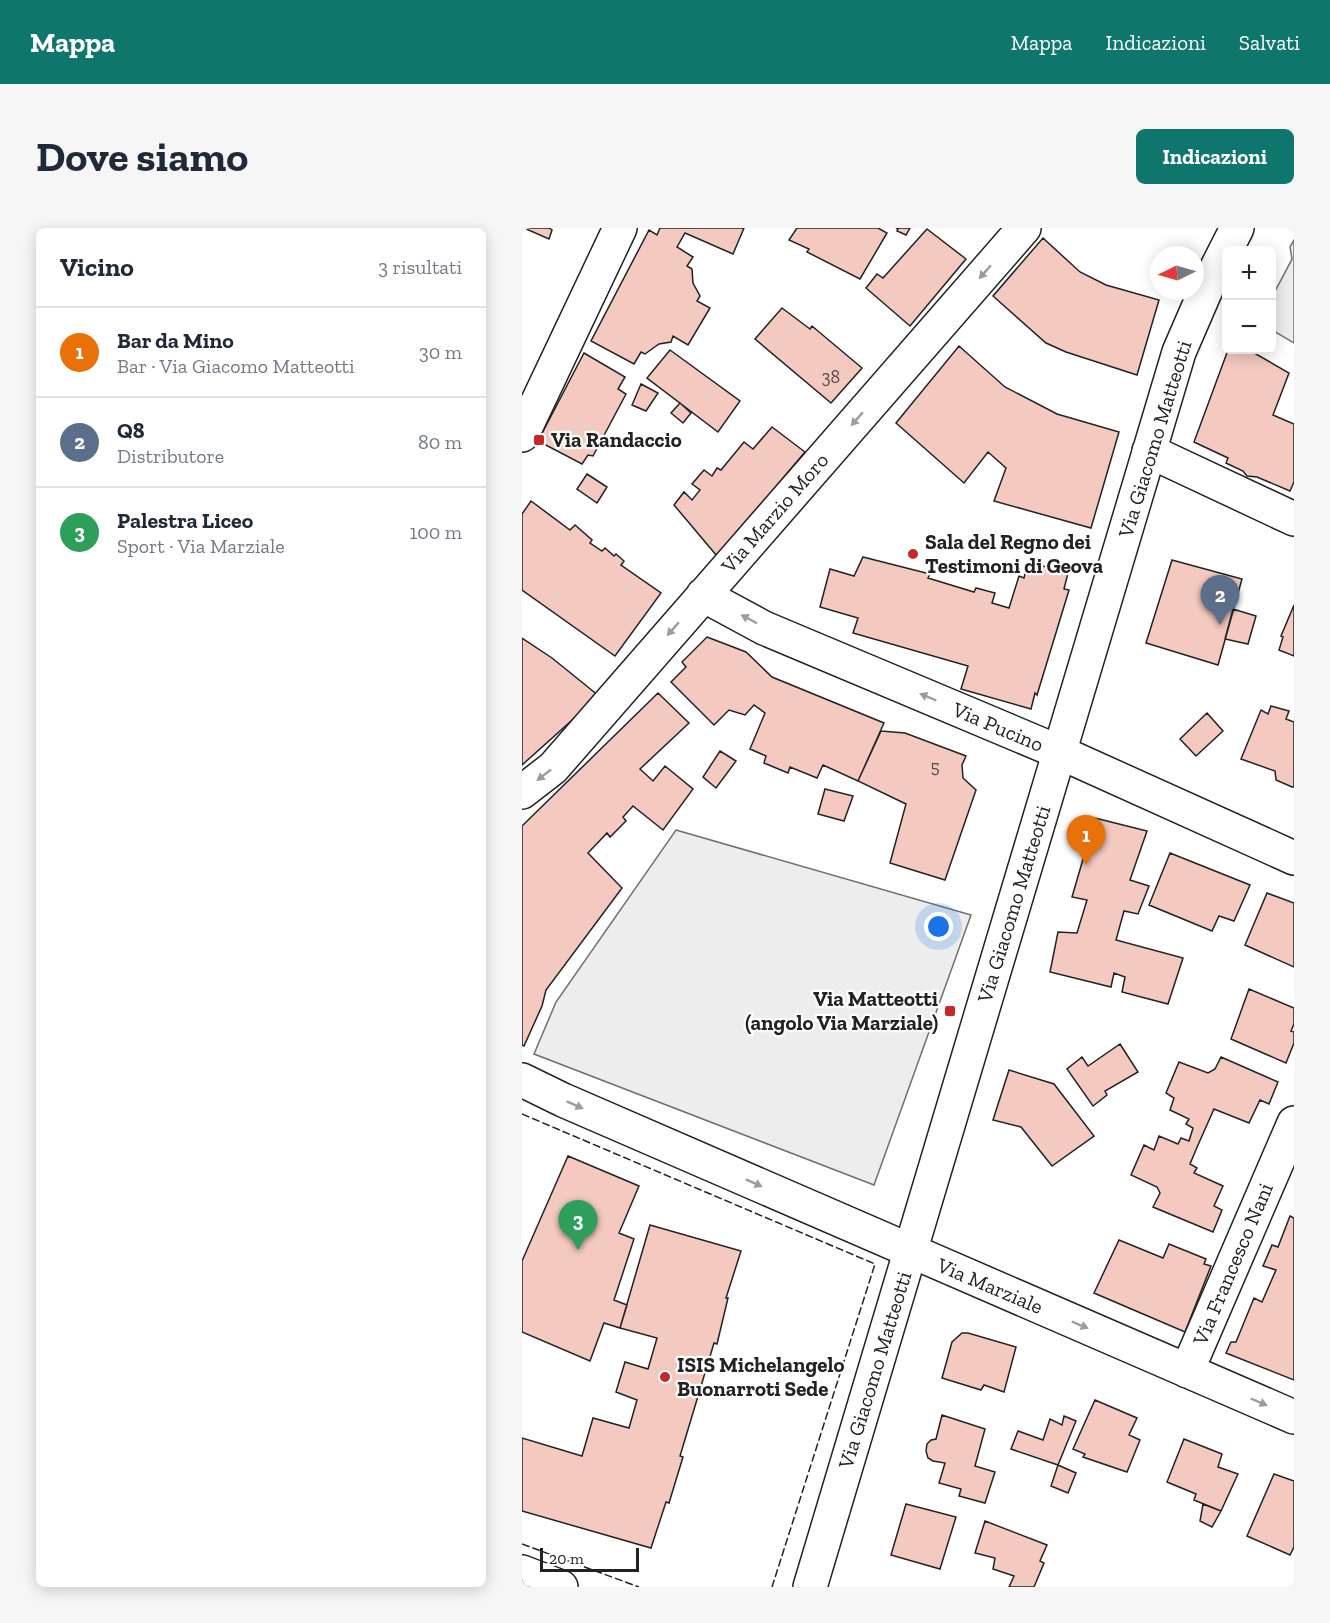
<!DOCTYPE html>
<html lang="it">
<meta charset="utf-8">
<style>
body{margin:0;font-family:"Zilla Slab",serif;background:#f6f6f7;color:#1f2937}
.controls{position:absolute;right:18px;top:18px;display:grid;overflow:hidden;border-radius:9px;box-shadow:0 3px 15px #0003}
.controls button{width:54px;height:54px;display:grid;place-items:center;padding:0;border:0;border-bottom:2px solid #e0e1e3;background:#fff;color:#1f2937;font:30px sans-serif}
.compass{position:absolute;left:628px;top:18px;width:54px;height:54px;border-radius:50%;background:#fff;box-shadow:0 3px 15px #0003;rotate:265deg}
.scale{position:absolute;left:18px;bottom:15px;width:99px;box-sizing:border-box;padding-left:6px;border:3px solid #222;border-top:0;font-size:16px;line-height:21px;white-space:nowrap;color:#222;-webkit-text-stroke:4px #fff;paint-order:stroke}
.you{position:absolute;left:417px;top:699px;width:21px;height:21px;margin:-15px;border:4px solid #fff;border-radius:50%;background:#1a73e8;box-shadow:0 0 0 9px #1a73e833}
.badge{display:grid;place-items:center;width:39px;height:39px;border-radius:50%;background:#0f766e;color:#fff;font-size:20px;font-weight:700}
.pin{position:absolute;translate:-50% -50px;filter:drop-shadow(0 2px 3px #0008)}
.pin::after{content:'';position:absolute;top:32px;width:21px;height:18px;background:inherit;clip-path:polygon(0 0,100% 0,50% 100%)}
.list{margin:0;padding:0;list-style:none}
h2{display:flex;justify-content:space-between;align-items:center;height:78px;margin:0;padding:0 24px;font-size:26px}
h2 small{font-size:20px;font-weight:400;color:#747a83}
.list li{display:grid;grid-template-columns:39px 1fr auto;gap:18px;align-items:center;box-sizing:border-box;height:90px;padding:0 24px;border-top:2px solid #e0e1e3}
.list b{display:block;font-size:22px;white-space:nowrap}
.list p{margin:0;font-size:20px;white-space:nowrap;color:#747a83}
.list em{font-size:20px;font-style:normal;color:#747a83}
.map{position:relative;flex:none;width:772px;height:1359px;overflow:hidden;border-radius:9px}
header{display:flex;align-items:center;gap:36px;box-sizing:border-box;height:84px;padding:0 30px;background:#0f766e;color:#fff}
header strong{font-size:28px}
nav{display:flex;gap:33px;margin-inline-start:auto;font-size:21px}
.intro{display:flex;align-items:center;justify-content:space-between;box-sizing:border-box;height:144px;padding:0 36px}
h1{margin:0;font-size:42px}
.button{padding:15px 27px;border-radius:9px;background:#0f766e;color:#fff;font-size:21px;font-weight:700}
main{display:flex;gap:36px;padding:0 36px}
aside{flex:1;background:#fff;border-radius:9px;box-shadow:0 3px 15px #0003}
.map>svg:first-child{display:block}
.parking{fill:#ededed;stroke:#6f6f6f;stroke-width:1.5}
.building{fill:#f3c9c0;stroke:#222;stroke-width:1.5}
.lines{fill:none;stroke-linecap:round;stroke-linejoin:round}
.minor-casing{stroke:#222;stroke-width:36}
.major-casing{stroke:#222;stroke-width:36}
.minor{stroke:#fff;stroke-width:33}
.major{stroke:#fff;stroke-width:33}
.fence{stroke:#222;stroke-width:1.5;stroke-dasharray:8 3;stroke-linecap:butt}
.oneway{fill:#9c9c9c}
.poi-dot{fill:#c62828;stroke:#fff;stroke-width:2}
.labels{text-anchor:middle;stroke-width:4.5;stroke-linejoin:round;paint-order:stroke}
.number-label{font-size:18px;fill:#564c4a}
.street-label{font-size:21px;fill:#222;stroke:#fff}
.poi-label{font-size:21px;font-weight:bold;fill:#222;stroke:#fff;text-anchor:start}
</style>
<header>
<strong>Mappa</strong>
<nav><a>Mappa</a><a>Indicazioni</a><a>Salvati</a></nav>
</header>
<div class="intro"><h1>Dove siamo</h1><a class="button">Indicazioni</a></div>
<main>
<aside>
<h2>Vicino<small>3 risultati</small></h2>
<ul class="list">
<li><span class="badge" style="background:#e8710a">1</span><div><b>Bar da Mino</b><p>Bar · Via Giacomo Matteotti</p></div><em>30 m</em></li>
<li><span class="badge" style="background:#5c6f8a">2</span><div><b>Q8</b><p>Distributore</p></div><em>80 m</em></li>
<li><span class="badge" style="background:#2e9e5b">3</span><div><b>Palestra Liceo</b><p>Sport · Via Marziale</p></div><em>100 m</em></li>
</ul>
</aside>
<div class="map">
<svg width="772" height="1359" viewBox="0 0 772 1359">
<rect width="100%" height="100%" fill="#fff"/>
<path class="parking" d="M772,12V115L750,102V69L770,31L768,19Z
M154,602L449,687L352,957L12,826L34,774Z"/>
<path class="building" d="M2,0H27L30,2L27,11Z
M138,0H222L211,26L163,5L155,19L171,29L165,38L170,41L171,55L178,68L175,73L188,80L166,117L151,108L149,114L137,116L123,126L119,124L112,136L69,113L127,2L135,7Z
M275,0H356L365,5L338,51L285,24L287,21L267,12Z
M374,0H388L384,7L375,3L376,1Z
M405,1L444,31L388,98L344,60L355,46L361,50Z
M521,10L558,44L584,57L637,72L615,147L544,124L524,115L471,68Z
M260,80L288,101L290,98L340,140L309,175L233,111Z
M437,118L483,159L535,186L597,204L569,300L472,273L484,240L466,224L442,255L374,195Z
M148,122L218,173L196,204L125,150Z
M706,122H727L767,145L751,187L772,196V254L768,263L735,249L725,248L721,243L704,235L706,230L672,214Z
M62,125L103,149L96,161L104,166L71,228L66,227L60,236L16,213Z
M119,156L136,165L124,183L110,177Z
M158,175L169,185L161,195L149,185Z
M250,199L283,224L195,328L152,277L162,264L170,272L178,262L170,256L182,242L190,248L195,240L199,242L222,214L231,221Z
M65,246L85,259L75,275L55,261Z
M9,273L48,302L53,297L70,312L68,315L80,323L83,320L92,328L94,326L102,333L99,337L139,365L93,428L0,362V286Z
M341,329L408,346L406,350L452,364L454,360L473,365L470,375L487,380L497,348L502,350L506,334L546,345L542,361L547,362L515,467L513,465L509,481L439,461L446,438L331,405L336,390L298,379L308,341L332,348Z
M650,332L720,351L696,437L624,415Z
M772,377V428L757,422L761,409L759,408Z
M711,381L734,388L726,416L703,411Z
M185,409L224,424L250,449L362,495L336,553L301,537L295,550L268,539L266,545L242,535L244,528L228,521L243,485L232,477L223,487L207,482L192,497L149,454L164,439L160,434Z
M0,410L30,430L77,468L0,537Z
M136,465L167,495L118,541L131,553L143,538L171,561L141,602L111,578L101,589L104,593L88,609L85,605L66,625L100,660L24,762L20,778L2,818L0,817V598Z
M749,478L767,483L764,491L772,494V559H770L754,552L753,543L719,531L739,482L746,486Z
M685,485L701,503L674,528L658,511Z
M359,503L383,505L444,528L440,537L441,550L454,562L423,652L368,635L384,576L336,553Z
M198,523L214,533L194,560L181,549Z
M303,561L331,568L322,593L296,586Z
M573,590L625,603L608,652L627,658L616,686L602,683L594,712L661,730L646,776L600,764L603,749L592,745L589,759L528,744L536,704L555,705L565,672L550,669Z
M648,625L728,657L712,693L697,688L690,703L627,677Z
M745,665L772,675V739L723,717Z
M727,761L772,780V796L769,803L772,804V815L764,835L709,811Z
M598,816L616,844L583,863L585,867L571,878L545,841L560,829L566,838Z
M699,829L756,854L747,876L738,872L727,895L692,881L676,917L668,936L675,940L672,945L701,958L692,978L700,982L691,1004L631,979L638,965L635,959L609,947L622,917L632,922L637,908L656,916L659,910L667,913L671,900L664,896L667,891L648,882L652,870L644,865L657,834L686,845L693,841Z
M487,842L532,856L572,908L530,938L499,899L471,892Z
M46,928L117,958L97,1005L112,1011L92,1072L105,1077L98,1100L82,1095L68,1133L0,1104V1033Z
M768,988L772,990V1152L704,1125L709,1114H714L732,1070L740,1074L754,1042L741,1038L750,1017L756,1019Z
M128,997L219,1023L204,1070H206L195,1116L192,1115L158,1228L161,1229L147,1275L144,1274L129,1320L0,1283V1210L60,1228L71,1190L107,1200L115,1172L94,1164L103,1134L126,1141L135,1110L98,1100Z
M597,1012L641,1030L647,1016L684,1031L682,1036L689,1038L663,1104L572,1065Z
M440,1105H446L494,1119L482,1164L462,1157L459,1162L420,1150L430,1114Z
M573,1172L615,1190L607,1207L618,1212L605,1244L561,1229L563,1226L551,1221Z
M420,1187L463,1201L453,1238L473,1244L463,1275L437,1268L439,1261L417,1255L423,1235L411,1233L406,1230L404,1223L405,1216L409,1212L414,1211Z
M542,1188L554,1193L536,1237L489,1221L496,1203L521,1212L528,1191L540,1197Z
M662,1211L700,1226L696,1239L716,1246L699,1283L672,1272L674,1266L645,1254Z
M536,1237L554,1245L546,1265L529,1258Z
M752,1246L772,1253V1319L768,1327L725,1308Z
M384,1276L434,1289L418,1341L369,1327Z
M681,1276L699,1283L690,1299L678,1293Z
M463,1293L525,1317L518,1333L522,1335L512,1359H487L492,1348L471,1341L473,1330L453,1325Z"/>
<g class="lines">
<defs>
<path id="minor" d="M0,207L98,0
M627,223L772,291
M181,367L242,400L537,524L772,630
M0,564L31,540L502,0
M0,852L41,872L772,1189
M665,1143L772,895
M0,1344L39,1359"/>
<path id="major" d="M288,1359L657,124L686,57L715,0"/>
</defs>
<use href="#minor" class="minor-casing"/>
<use href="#major" class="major-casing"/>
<use href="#minor" class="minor"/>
<use href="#major" class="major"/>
<path class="fence" d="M0,886L353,1036L250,1359
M0,1316L117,1359"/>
</g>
<defs><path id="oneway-solid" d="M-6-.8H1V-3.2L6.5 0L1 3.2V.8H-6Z" transform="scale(1.5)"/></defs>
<g class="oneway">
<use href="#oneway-solid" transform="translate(463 44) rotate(131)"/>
<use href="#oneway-solid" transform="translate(335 191) rotate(131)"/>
<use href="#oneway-solid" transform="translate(227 391) rotate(-152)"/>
<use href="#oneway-solid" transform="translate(151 401) rotate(131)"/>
<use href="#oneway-solid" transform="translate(406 469) rotate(-157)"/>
<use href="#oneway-solid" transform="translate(22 547) rotate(142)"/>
<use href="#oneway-solid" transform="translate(53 877) rotate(24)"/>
<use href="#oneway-solid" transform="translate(232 955) rotate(24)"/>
<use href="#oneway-solid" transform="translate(558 1097) rotate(23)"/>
<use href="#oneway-solid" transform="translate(737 1174) rotate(23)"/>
</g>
<g class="poi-dot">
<rect x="11" y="206" width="12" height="12" rx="3"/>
<circle cx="391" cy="326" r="6"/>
<rect x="422" y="777" width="12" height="12" rx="3"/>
<circle cx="143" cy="1149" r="6"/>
</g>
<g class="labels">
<g class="number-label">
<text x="309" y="155">38</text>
<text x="413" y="545">5</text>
</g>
<g class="street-label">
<text transform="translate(633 211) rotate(-73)" y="7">Via Giacomo Matteotti</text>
<text transform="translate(253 285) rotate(-49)" y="7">Via Marzio Moro</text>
<text transform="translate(476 499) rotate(23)" y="7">Via Pucino</text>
<text transform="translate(492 676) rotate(-73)" y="7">Via Giacomo Matteotti</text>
<text transform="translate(711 1036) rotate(-67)" y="7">Via Francesco Nani</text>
<text transform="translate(468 1058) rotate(23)" y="7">Via Marziale</text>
<text transform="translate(353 1142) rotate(-73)" y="7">Via Giacomo Matteotti</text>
</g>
<g class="poi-label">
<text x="29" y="219">Via Randaccio</text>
<text x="403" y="321">Sala del Regno dei<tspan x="403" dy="24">Testimoni di Geova</tspan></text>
<text x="416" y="778" text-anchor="end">Via Matteotti<tspan x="416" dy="24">(angolo Via Marziale)</tspan></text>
<text x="155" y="1144">ISIS Michelangelo<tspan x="155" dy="24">Buonarroti Sede</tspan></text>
</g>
</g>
</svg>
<div class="controls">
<button>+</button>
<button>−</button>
</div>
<svg class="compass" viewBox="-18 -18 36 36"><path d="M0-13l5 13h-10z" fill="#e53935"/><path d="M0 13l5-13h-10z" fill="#747a83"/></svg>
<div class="scale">20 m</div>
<div class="you"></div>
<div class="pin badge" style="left:564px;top:637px;background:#e8710a">1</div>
<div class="pin badge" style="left:698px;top:397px;background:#5c6f8a">2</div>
<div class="pin badge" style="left:56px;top:1022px;background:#2e9e5b">3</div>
</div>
</main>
